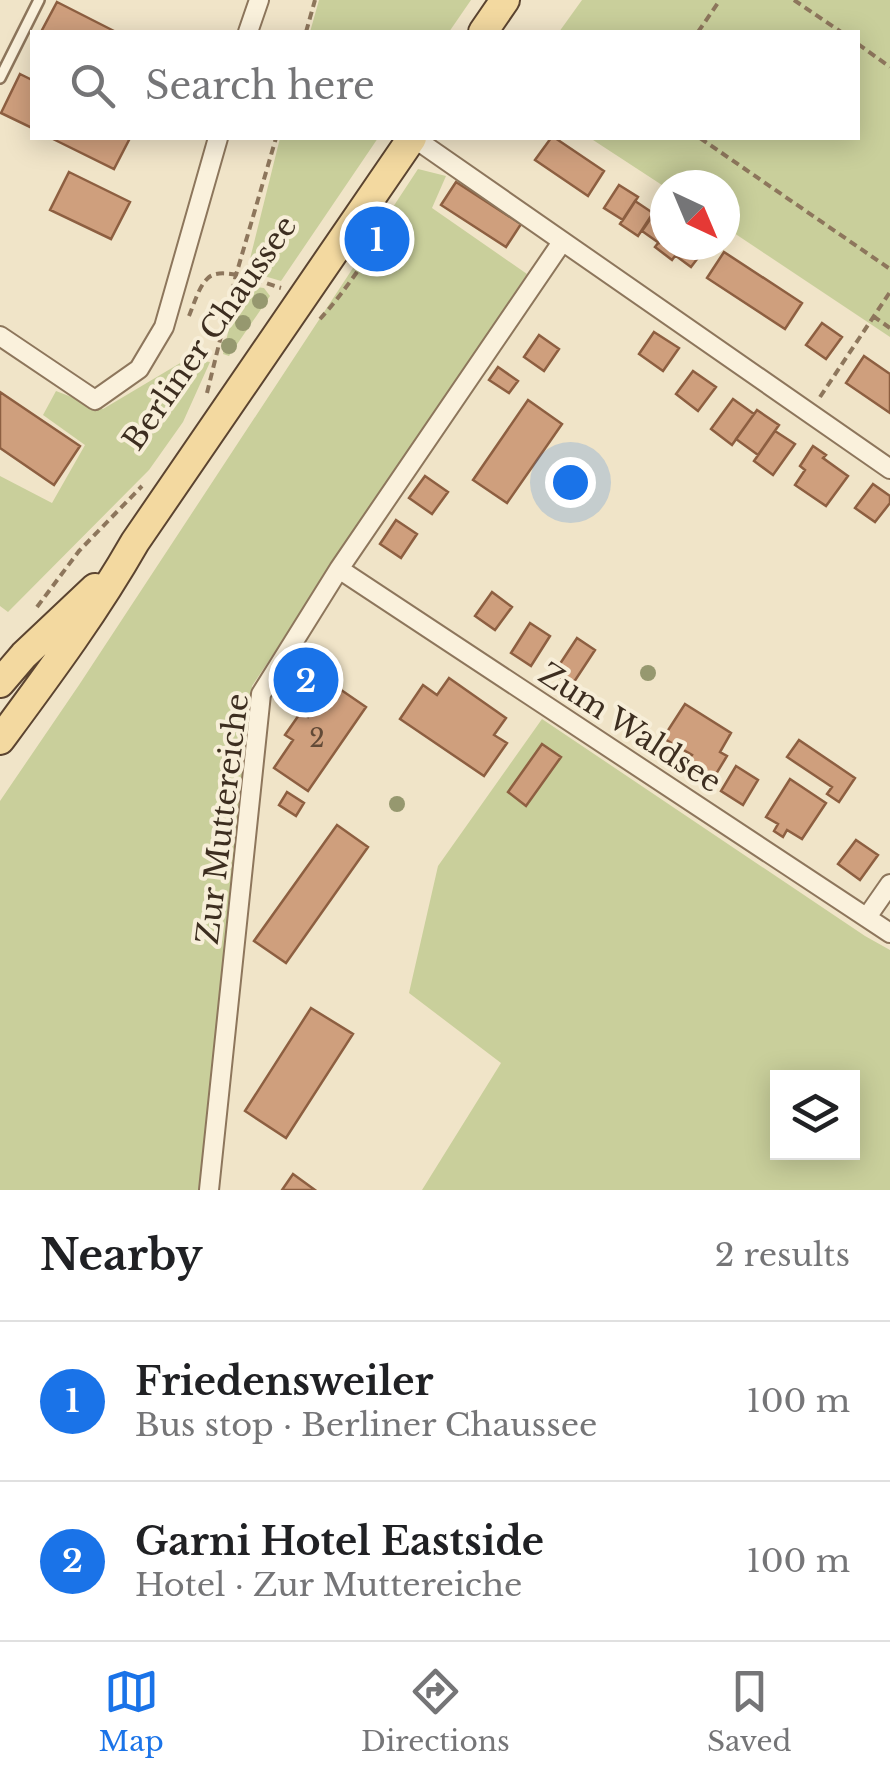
<!DOCTYPE html>
<meta charset="utf-8">
<style>
body{margin:0;font-family:"Libre Baskerville",serif;background:#f2f2f2;color:#202124}
.controls{position:absolute;right:30px;bottom:30px;display:grid;overflow:hidden;border-radius:0px;box-shadow:0 5px 25px #0003}
.controls button{width:90px;height:90px;display:grid;place-items:center;padding:0;border:0;border-bottom:2px solid #e0e0e0;background:#fff;color:#202124;font:50px sans-serif}
.compass{position:absolute;left:650px;top:170px;width:90px;height:90px;border-radius:50%;background:#fff;box-shadow:0 5px 25px #0003;rotate:136deg}
.you{position:absolute;left:570px;top:482px;width:35px;height:35px;margin:-25px;border:8px solid #fff;border-radius:50%;background:#1a73e8;box-shadow:0 0 0 15px #1a73e833}
.badge{display:grid;place-items:center;width:65px;height:65px;border-radius:50%;background:#1a73e8;color:#fff;font-size:32px;font-weight:700}
.pin{position:absolute;translate:-50% -50%;border:5px solid #fff;box-shadow:0 2px 10px #0006}
.list{margin:0;padding:0;list-style:none}
h2{display:flex;justify-content:space-between;align-items:center;height:130px;margin:0;padding:0 40px;font-size:42px}
h2 small{font-size:32px;font-weight:400;color:#757577}
.list li{display:grid;grid-template-columns:65px 1fr auto;gap:30px;align-items:center;box-sizing:border-box;height:160px;padding:0 40px;border-top:2px solid #e0e0e0}
.list b{display:block;font-size:38px;white-space:nowrap}
.list p{margin:0;font-size:32px;white-space:nowrap;color:#757577}
.list em{font-size:32px;font-style:normal;color:#757577}
.icon{flex:none;width:55px;height:55px;fill:none;stroke:currentColor;stroke-width:2;stroke-linecap:round;stroke-linejoin:round}
.map{position:relative;flex:none;width:890px;height:1190px;overflow:hidden}
.search{position:absolute;background:#fff;box-shadow:0 5px 25px #0003;left:30px;right:30px;top:30px;height:110px;display:flex;align-items:center;gap:25px;box-sizing:border-box;padding:0 35px;border-radius:0px;color:#757577;font-size:38px}
.sheet{height:450px;background:#fff}
nav{display:flex;justify-content:space-around;align-items:center;box-sizing:border-box;height:140px;border-top:2px solid #e0e0e0;background:#fff;font-size:28px;color:#757577}
nav a{display:grid;justify-items:center;gap:5px}
nav .on{color:#1a73e8}
.map>svg:first-child{display:block}
.green{fill:#c9cf9b;fill-rule:evenodd}
.building{fill:#cf9f7d;stroke:#8d5f41;stroke-width:2.5}
.lines{fill:none;stroke-linecap:round;stroke-linejoin:round}
.service-casing{stroke:#8d765c;stroke-width:14}
.minor-casing{stroke:#8d765c;stroke-width:22}
.primary-casing{stroke:#5b4430;stroke-width:32}
.path{stroke:#8d765c;stroke-width:4;stroke-dasharray:8 5;stroke-linecap:butt}
.service{stroke:#faf1dc;stroke-width:9}
.minor{stroke:#faf1dc;stroke-width:18}
.primary{stroke:#f3d9a0;stroke-width:28}
.tree{fill:#96986f}
.labels{text-anchor:middle;stroke-width:8;stroke-linejoin:round;paint-order:stroke}
.number-label{font-size:25px;fill:#624a37}
.street-label{font-size:30px;fill:#3d2e20;stroke:#f7eed8}
</style>
<div class="map">
<svg width="890" height="1190" viewBox="0 0 890 1190">
<rect width="100%" height="100%" fill="#f0e4c8"/>
<path class="green" d="M319,0H471L449,32H310Z
M582,0H890V337L725,227V185H665V187L590,138H858V32H559Z
M280,138H378L281,281L247,271Z
M418,169L446,176L432,208L527,274L252,686L223,992L201,1190H0V801L79,685Z
M239,285L264,288L270,296L229,356L223,354Z
M187,359L210,362L183,422L149,470L8,612L0,606V476L52,503L85,445L43,415L56,391L103,409Z
M542,719L865,936L890,950V1190H422L501,1063L409,993L438,866ZM778,1078H852V1152H778Z"/>
<path class="building" d="M57,2L116,32H41Z
M20,74L32,80V128L1,113Z
M51,138H130L114,169Z
M551,138H555L604,171L588,196L535,160Z
M69,172L130,202L111,239L50,210Z
M456,182L521,224L506,247L441,205Z
M619,185L638,197L623,220L604,208Z
M635,201L653,213L638,236L620,224Z
M658,208L665,213V234L659,243L642,231Z
M665,234V245H683L672,260L655,247Z
M683,245L707,246L691,267L676,256Z
M724,252L802,303L785,329L707,278Z
M822,323L842,337L826,359L806,345Z
M654,332L679,348L663,371L639,354Z
M539,335L559,349L544,371L524,357Z
M864,356L890,374V413L846,383Z
M498,367L518,381L509,393L489,380Z
M693,371L716,387L698,411L676,394Z
M0,392L80,446L54,485L0,448Z
M733,399L754,414L732,445L711,429Z
M528,400L562,424L507,503L473,480Z
M757,410L779,425L758,455L736,439Z
M775,431L795,444L773,475L754,461Z
M813,446L826,455L823,458L848,476L826,506L795,485L805,470L800,466Z
M425,476L448,492L432,514L409,498Z
M873,484L890,496V503L875,522L855,508Z
M396,520L417,534L401,558L380,544Z
M492,592L512,607L495,630L475,616Z
M530,623L550,636L531,666L511,653Z
M577,638L595,650L572,685L554,673Z
M449,678L506,718L494,735L507,743L484,776L400,719L423,685L437,695Z
M331,683L366,707L308,791L274,768L293,740L285,735L301,712L308,717Z
M685,704L731,733L720,752L727,756L713,779L687,762L692,755L663,738Z
M799,740L855,778L839,802L827,794L832,787L787,757Z
M542,744L561,757L526,806L508,792Z
M736,766L758,780L743,805L721,791Z
M790,779L826,803L802,839L787,830L783,837L774,831L778,824L766,817Z
M287,792L304,803L296,816L279,805Z
M337,825L368,847L286,963L254,941Z
M856,840L878,855L860,880L838,864Z
M311,1008L353,1034L286,1138L245,1111Z
M293,1174L315,1190H282Z"/>
<g class="lines">
<defs>
<path id="service" d="M0,78L39,0"/>
<path id="minor" d="M248,32L259,0
M414,138L890,469
M0,336L95,400L139,369L164,327L218,138
M339,569L890,933
M867,917L890,884
M209,1190L261,694L339,569L562,242"/>
<path id="primary" d="M483,32L505,0
M0,683L24,655L95,588
M0,740C48,675 95,612 135,542L412,138"/>
</defs>
<use href="#service" class="service-casing"/>
<use href="#minor" class="minor-casing"/>
<use href="#primary" class="primary-casing"/>
<path class="path" d="M794,0L841,32
M306,32L315,0
M698,32L720,0
M858,44L890,67
M700,138L890,269
M189,316C194,304 199,286 208,278C221,265 264,283 281,288
M873,316L890,328
M320,319C343,294 374,250 388,220
M207,393L236,275L276,138
M820,397L890,292
M37,607L79,551L142,486"/>
<use href="#service" class="service"/>
<use href="#minor" class="minor"/>
<use href="#primary" class="primary"/>
</g>
<g class="tree">
<circle cx="260" cy="301" r="8"/>
<circle cx="243" cy="323" r="8"/>
<circle cx="229" cy="346" r="8"/>
<circle cx="648" cy="673" r="8"/>
<circle cx="397" cy="804" r="8"/>
</g>
<g class="labels">
<g class="number-label">
<text x="317" y="747">2</text>
</g>
<g class="street-label">
<text transform="translate(210 333) rotate(-55)" y="10">Berliner Chaussee</text>
<text transform="translate(630 728) rotate(33)" y="10">Zum Waldsee</text>
<text transform="translate(223 819) rotate(-83)" y="10">Zur Muttereiche</text>
</g>
</g>
</svg>
<div class="controls">
<button><svg class="icon" aria-label="layers" viewBox="0 0 24 24"><path d="M12 4l9 5-9 5-9-5zM3 14l9 5 9-5"/></svg></button>
</div>
<svg class="compass" viewBox="-18 -18 36 36"><path d="M0-13l5 13h-10z" fill="#e53935"/><path d="M0 13l5-13h-10z" fill="#757577"/></svg>
<div class="you"></div>
<div class="pin badge" style="left:377px;top:239px">1</div>
<div class="pin badge" style="left:306px;top:680px">2</div>
<div class="search"><svg class="icon" aria-label="search" viewBox="0 0 24 24"><circle cx="10" cy="10" r="6"/><path d="M15 15l6 6"/></svg>Search here</div>
</div>
<section class="sheet">
<h2>Nearby<small>2 results</small></h2>
<ul class="list">
<li><span class="badge">1</span><div><b>Friedensweiler</b><p>Bus stop · Berliner Chaussee</p></div><em>100 m</em></li>
<li><span class="badge">2</span><div><b>Garni Hotel Eastside</b><p>Hotel · Zur Muttereiche</p></div><em>100 m</em></li>
</ul>
</section>
<nav>
<a class="on"><svg class="icon" aria-label="map" viewBox="0 0 24 24"><path d="M3 6l6-2 6 2 6-2v14l-6 2-6-2-6 2zM9 4v14M15 6v14"/></svg>Map</a>
<a><svg class="icon" aria-label="directions" viewBox="0 0 24 24"><path d="M12 3l9 9-9 9-9-9zM9 14v-3h6M13 9l2 2-2 2"/></svg>Directions</a>
<a><svg class="icon" aria-label="saved" viewBox="0 0 24 24"><path d="M7 4h10v16l-5-4-5 4z"/></svg>Saved</a>
</nav>
